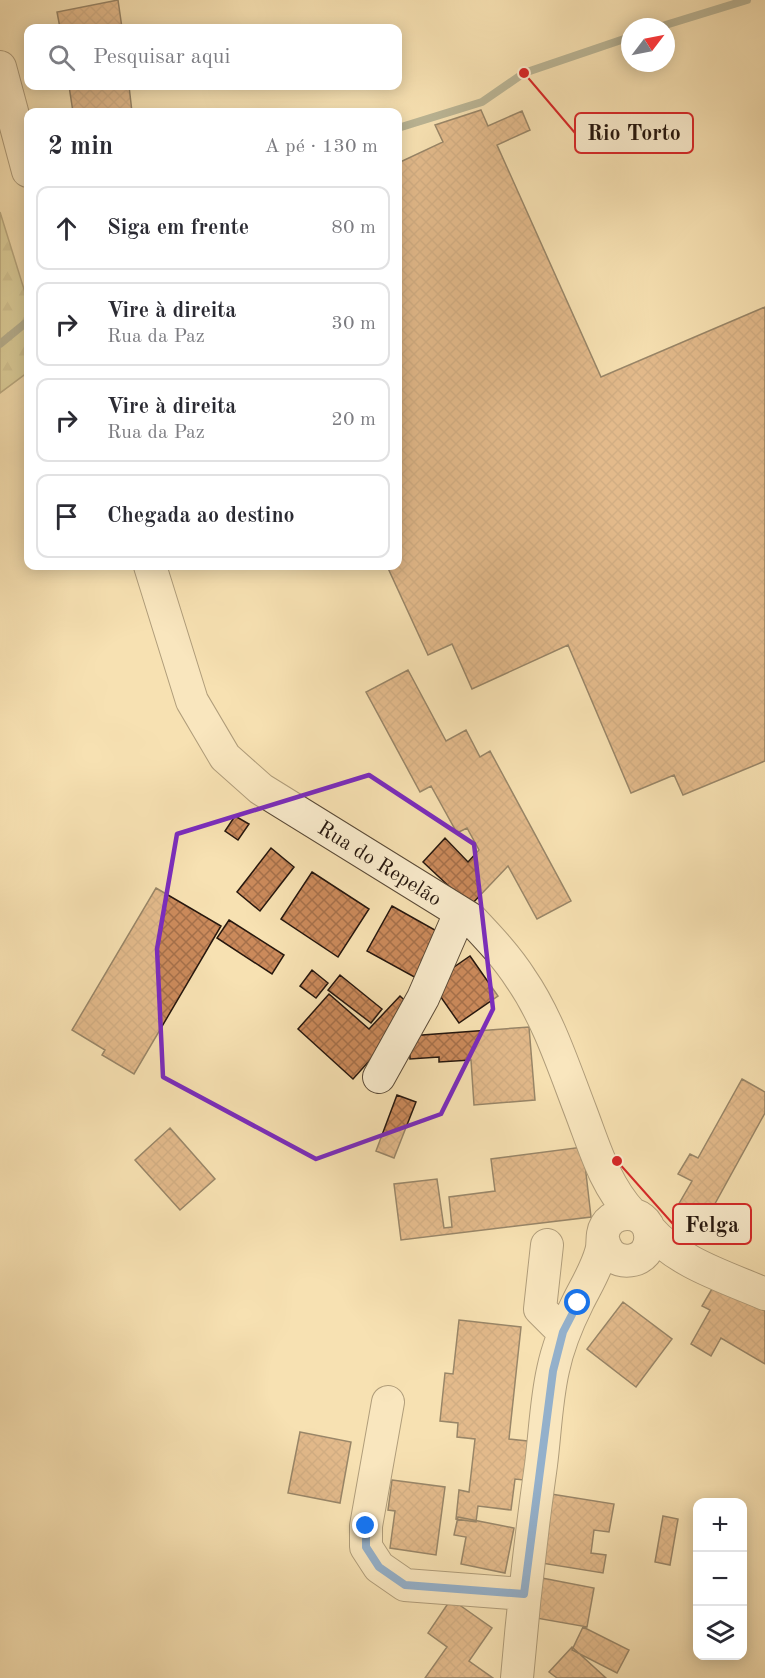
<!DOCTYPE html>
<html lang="pt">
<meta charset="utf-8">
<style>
body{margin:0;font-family:"Old Standard TT",serif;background:#f2f2f3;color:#2b2b33}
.controls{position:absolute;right:18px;bottom:18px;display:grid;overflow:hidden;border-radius:12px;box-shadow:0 3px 15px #0003}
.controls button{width:54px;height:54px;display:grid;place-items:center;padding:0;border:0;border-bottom:2px solid #e1e1e2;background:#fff;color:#2b2b33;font:30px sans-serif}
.compass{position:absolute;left:621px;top:18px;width:54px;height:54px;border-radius:50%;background:#fff;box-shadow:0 3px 15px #0003;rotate:58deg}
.stop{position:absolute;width:18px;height:18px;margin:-14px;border:4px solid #1a73e8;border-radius:50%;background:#fff}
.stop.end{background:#1a73e8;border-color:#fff;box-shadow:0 2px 6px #0008}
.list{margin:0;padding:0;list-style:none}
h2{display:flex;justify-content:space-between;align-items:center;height:78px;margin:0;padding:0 24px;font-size:26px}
h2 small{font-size:20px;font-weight:400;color:#7c7c81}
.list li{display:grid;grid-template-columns:39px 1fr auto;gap:18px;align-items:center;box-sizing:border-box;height:84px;margin:0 12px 12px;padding:0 12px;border:2px solid #e1e1e2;border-radius:12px}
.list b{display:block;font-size:22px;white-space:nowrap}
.list p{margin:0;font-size:20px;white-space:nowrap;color:#7c7c81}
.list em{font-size:20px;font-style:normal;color:#7c7c81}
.icon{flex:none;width:33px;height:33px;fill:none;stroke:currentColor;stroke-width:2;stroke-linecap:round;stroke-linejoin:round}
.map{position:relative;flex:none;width:765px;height:1678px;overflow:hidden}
.search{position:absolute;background:#fff;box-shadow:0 3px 15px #0003;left:24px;top:24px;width:378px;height:66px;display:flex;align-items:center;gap:15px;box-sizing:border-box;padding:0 21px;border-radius:12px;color:#7c7c81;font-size:22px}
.panel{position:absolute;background:#fff;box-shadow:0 3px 15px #0003;left:24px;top:108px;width:378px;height:462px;border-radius:12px}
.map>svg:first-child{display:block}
.forest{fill:url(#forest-firs);stroke:#756c4a;stroke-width:1.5}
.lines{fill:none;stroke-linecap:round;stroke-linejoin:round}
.stream{stroke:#6d7b6d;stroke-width:8}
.building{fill:url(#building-cross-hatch);stroke:#26170e;stroke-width:1.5}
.minor-casing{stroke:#5a4a37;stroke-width:34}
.minor{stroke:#faeccd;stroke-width:32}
.route{stroke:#1a73e8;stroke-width:8}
.marked{fill:none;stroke:#7b2cbf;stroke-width:4.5;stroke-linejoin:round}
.labels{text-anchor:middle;stroke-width:5;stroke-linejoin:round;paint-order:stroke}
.street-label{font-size:21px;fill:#26170e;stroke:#faeccd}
.leader{fill:none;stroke:#d62828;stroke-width:2}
.callout-dot{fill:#d62828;stroke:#faeccd;stroke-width:2}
.callout{fill:#faeccd;stroke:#d62828;stroke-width:2}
.callout-label{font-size:22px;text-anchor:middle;font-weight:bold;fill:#26170e}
</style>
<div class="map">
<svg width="765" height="1678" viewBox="0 0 765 1678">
<defs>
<pattern id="forest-firs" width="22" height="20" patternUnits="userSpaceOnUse" patternTransform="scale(1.5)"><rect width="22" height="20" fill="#c4c187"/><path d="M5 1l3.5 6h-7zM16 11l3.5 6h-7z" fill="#a8a573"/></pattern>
<pattern id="building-cross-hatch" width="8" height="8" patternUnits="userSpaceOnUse" patternTransform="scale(1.5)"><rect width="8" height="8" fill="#cb8a5b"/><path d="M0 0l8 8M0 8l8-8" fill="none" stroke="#a5704a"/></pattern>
</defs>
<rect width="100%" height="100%" fill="#f7e1b2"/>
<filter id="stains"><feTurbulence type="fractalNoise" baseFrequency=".00333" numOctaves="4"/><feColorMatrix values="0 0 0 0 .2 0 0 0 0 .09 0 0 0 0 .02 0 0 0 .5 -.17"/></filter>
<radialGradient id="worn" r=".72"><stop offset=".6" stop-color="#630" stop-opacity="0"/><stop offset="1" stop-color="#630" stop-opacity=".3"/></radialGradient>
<path class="forest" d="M0,212L28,302V372L0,393Z"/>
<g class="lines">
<path class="stream" d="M659,27L747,0
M398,128L482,102L524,73L630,37
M0,344L28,321"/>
</g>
<path class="building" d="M118,0L122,28H60L57,12Z
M69,86H129L132,112H73Z
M481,110L488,126L522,111L530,130L497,145L601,377L765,307V761L683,795L674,775L631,793L568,645L472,689L452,644L428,655L387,566H398V163L443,142L435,125Z
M408,670L446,741L466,730L480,757L490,751L571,901L537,919L508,866L470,906L423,862L445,838L468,862L479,850L467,828L457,833L431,786L420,792L366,692Z
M235,816L249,824L238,840L225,831Z
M271,848L294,867L260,911L237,892Z
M312,872L369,909L338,957L281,919Z
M156,888L221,926L134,1074L102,1055L105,1050L72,1030Z
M392,906L442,934L418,979L367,951Z
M229,920L284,955L272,974L217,938Z
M470,956L498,996L459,1023L431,983Z
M312,970L328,983L316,998L300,986Z
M340,975L382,1009L371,1023L328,990Z
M329,994L369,1029L400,996L415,1010L353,1079L298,1029Z
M529,1027L535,1100L474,1105L471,1060L439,1062V1057L410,1059L409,1036Z
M742,1079L765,1092V1113L701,1229L673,1214L692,1181L678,1174L690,1154L698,1158Z
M397,1095L416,1102L394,1158L376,1151Z
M170,1128L215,1179L180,1210L135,1160Z
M583,1147L591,1217L401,1240L394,1184L437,1179L444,1228L452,1227L449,1197L495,1191L491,1159Z
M716,1282L765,1311V1364L721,1338L711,1356L691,1344L710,1310L702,1306Z
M623,1302L672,1339L636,1387L587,1349Z
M459,1320L521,1327L509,1439L537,1442L533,1481L515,1479L511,1510L478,1506L476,1522L456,1519L459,1490L469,1492L475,1439L457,1437L458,1423L440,1421L445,1373L453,1374Z
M300,1432L351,1442L340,1503L288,1493Z
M392,1480L445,1487L436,1555L390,1548L395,1511L388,1510Z
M551,1494L614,1504L609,1532L594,1530L591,1553L606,1555L603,1573L541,1563Z
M663,1516L678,1519L670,1565L655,1562Z
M458,1517L514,1528L505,1573L461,1564L466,1537L454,1535Z
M542,1578L594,1588L587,1627L536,1618Z
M451,1599L492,1628L469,1661L493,1678H425L447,1647L428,1633Z
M583,1627L629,1650L617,1673L572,1650Z
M572,1647L606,1678H557L549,1672Z"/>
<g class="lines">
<defs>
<path id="minor" d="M0,67L28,171
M150,566L192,701L225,757L261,789L471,919C489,938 507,957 521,979C548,1018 564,1068 581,1112C595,1149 605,1185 632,1214
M379,1077L423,998L460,913
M649,1229C678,1263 726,1277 765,1294
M547,1245L540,1309L563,1332
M388,1402L366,1526V1547L379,1567L405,1585L524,1594
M517,1678C523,1607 531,1536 541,1465C545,1434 546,1401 553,1370C558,1346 567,1324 578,1302C586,1286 596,1270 601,1252C603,1246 602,1240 603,1234C607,1208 647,1207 650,1234C654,1265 609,1272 603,1239"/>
</defs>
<use href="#minor" class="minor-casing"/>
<use href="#minor" class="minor"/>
</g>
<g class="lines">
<path class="route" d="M366,1526V1547L379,1567L405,1585L524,1594L553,1371L563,1332L578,1303"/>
</g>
<path d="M0 0H765V1678H0ZM369,775L474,844L493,1009L441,1114L316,1159L163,1077L157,949L177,834Z" fill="#f7e1b2" fill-opacity=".55" fill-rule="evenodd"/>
<path class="marked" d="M369,775L474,844L493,1009L441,1114L316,1159L163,1077L157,949L177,834Z"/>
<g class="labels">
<g class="street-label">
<text transform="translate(380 863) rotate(32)" y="7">Rua do Repelão</text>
</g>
</g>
<path class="leader" d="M524 73L575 133M617 1161L673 1224"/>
<g class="callout-dot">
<circle cx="524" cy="73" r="6"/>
<circle cx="617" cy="1161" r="6"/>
</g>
<g class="callout">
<rect x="575" y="113" width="118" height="40" rx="6"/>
<rect x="673" y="1204" width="78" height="40" rx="6"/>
</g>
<g class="callout-label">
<text x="634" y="140">Rio Torto</text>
<text x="712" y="1232">Felga</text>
</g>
<rect width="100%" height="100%" filter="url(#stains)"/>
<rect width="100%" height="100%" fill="url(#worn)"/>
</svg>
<div class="controls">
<button>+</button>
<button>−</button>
<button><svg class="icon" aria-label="layers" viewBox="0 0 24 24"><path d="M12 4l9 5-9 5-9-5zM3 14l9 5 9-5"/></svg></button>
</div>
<svg class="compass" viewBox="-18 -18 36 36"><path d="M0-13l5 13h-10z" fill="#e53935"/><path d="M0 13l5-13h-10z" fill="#7c7c81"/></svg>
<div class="stop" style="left:578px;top:1303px"></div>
<div class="stop end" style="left:366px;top:1526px"></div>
<div class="search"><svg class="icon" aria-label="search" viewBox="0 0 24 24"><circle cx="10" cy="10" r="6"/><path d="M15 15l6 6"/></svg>Pesquisar aqui</div>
<section class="panel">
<h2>2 min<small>A pé · 130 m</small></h2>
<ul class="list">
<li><svg class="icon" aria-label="ahead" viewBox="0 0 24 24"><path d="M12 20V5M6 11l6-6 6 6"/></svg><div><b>Siga em frente</b></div><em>80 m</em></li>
<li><svg class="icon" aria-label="right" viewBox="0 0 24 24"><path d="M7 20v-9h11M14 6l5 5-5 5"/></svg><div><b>Vire à direita</b><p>Rua da Paz</p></div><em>30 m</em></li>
<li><svg class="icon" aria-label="right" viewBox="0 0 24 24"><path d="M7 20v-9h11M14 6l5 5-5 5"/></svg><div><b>Vire à direita</b><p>Rua da Paz</p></div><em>20 m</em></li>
<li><svg class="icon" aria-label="arrive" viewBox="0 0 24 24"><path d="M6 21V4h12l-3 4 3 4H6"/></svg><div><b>Chegada ao destino</b></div></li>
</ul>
</section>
</div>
